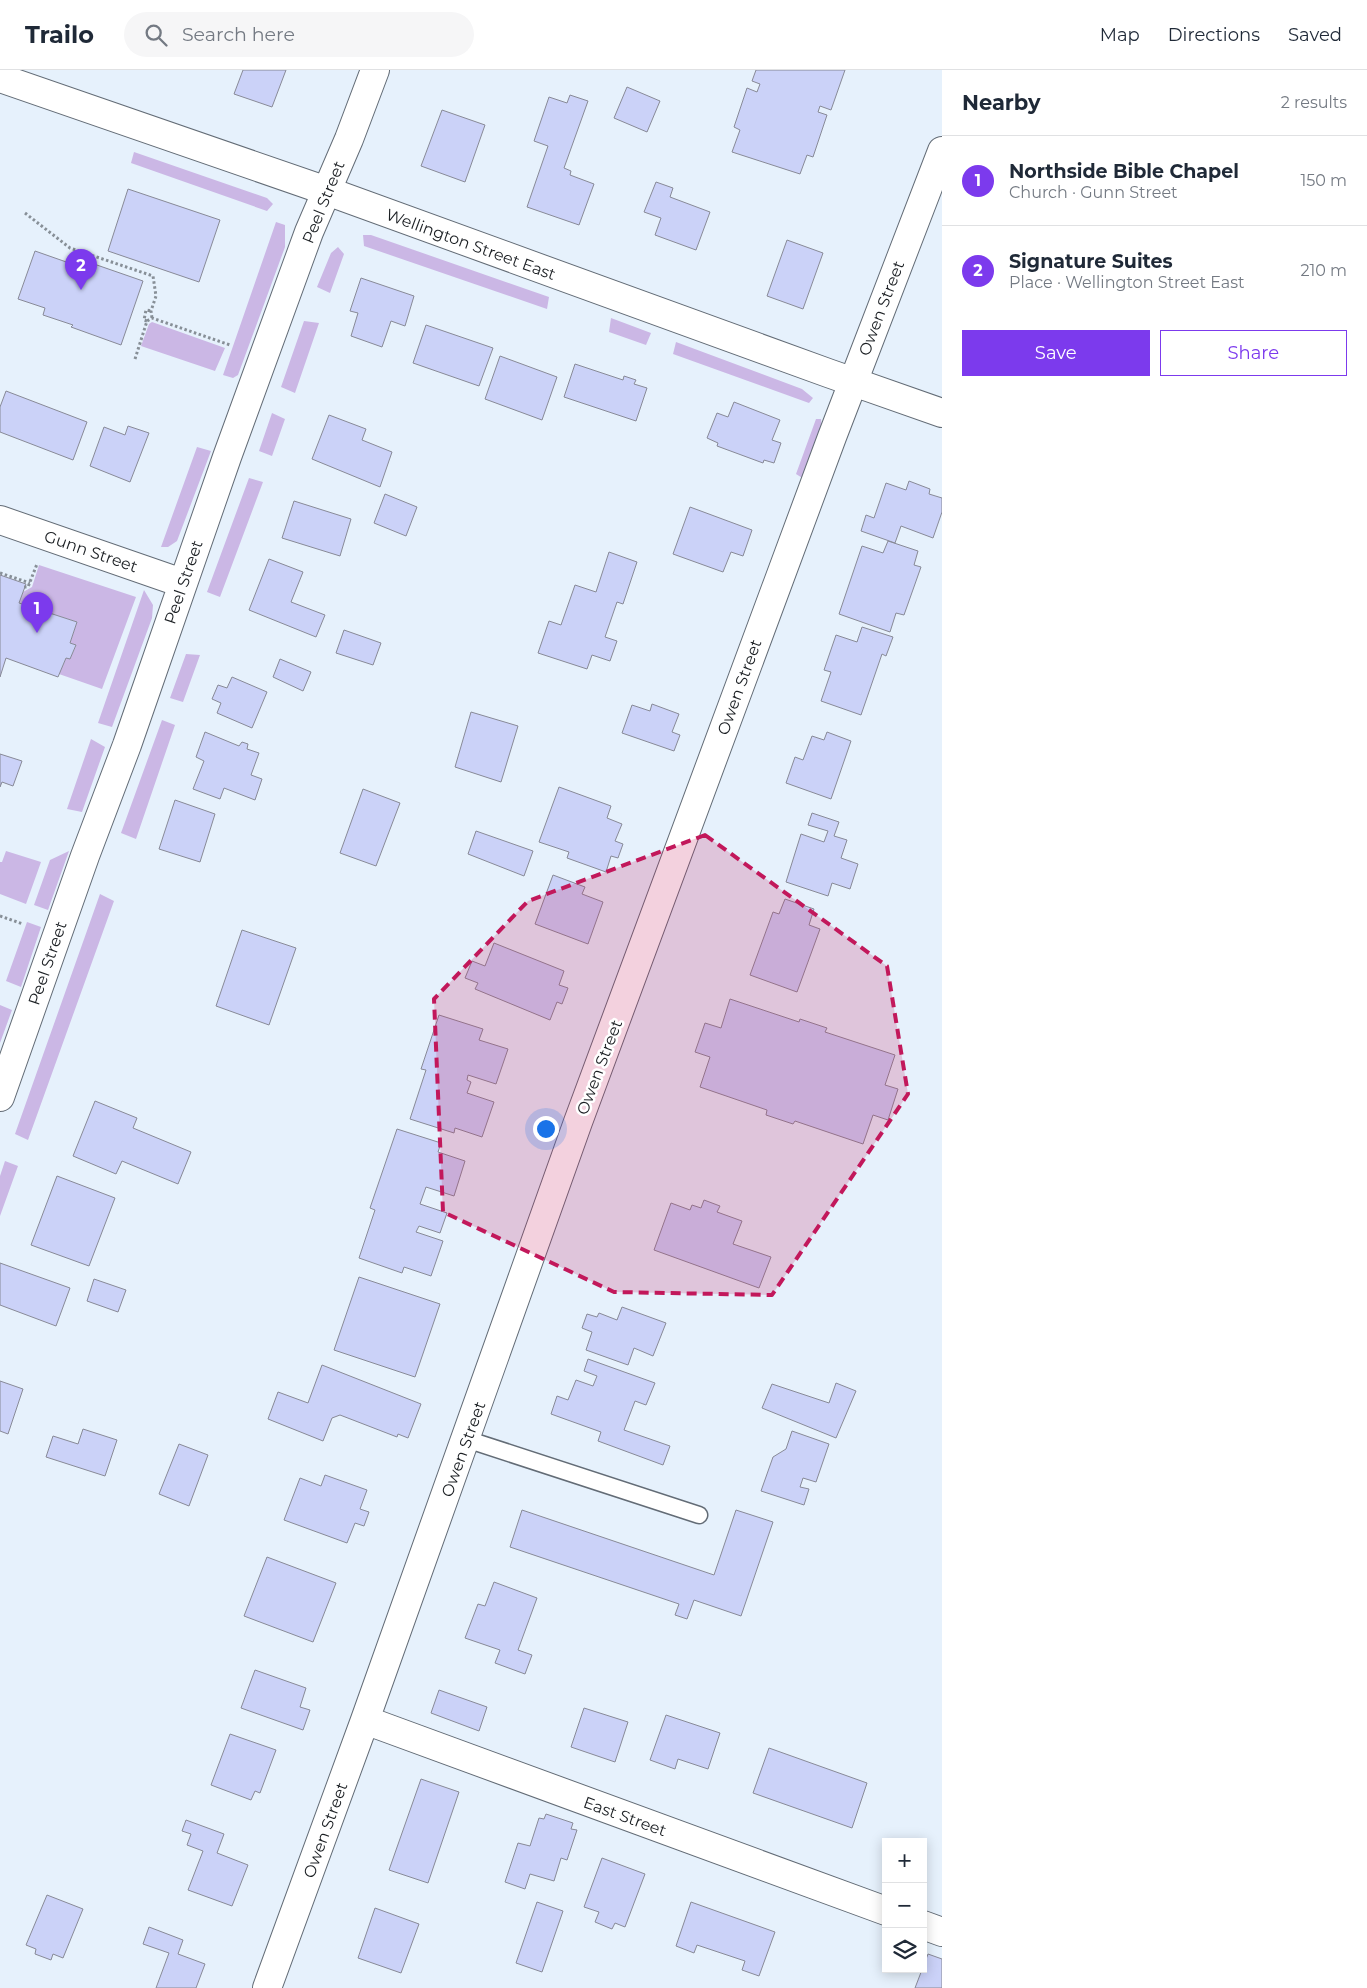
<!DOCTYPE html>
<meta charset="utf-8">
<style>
body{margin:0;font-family:Montserrat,sans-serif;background:#f6f6f7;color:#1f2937}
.controls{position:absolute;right:15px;bottom:15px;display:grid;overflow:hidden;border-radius:0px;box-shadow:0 2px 12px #0003}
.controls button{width:45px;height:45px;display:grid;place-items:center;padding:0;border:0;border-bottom:1px solid #e0e1e3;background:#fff;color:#1f2937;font:25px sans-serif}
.you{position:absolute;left:545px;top:1058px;width:18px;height:18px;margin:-12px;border:4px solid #fff;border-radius:50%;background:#1a73e8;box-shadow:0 0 0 8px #1a73e833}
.badge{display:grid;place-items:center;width:32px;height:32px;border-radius:50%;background:#7c3aed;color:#fff;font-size:16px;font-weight:700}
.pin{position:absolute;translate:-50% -41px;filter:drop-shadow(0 1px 2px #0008)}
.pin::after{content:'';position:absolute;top:26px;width:18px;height:15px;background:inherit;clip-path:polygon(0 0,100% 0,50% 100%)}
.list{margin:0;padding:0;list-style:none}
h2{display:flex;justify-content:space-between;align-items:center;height:65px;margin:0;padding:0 20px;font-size:21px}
h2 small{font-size:16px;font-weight:400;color:#747a83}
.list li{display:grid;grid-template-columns:32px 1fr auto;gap:15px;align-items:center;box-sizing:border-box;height:90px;padding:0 20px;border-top:1px solid #e0e1e3}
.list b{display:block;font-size:19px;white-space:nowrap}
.list p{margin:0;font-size:16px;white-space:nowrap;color:#747a83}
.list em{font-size:16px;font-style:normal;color:#747a83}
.actions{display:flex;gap:10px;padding:15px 20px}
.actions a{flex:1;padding:11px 0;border:1px solid #7c3aed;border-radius:0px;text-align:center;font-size:18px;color:#7c3aed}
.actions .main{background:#7c3aed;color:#fff}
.icon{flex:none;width:28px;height:28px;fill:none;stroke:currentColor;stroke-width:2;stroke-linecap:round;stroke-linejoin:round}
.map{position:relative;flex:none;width:942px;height:1918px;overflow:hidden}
header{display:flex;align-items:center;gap:30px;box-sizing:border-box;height:70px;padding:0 25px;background:#fff;border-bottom:1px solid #e0e1e3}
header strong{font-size:24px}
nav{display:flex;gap:28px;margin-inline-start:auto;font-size:18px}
.search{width:350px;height:45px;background:#f6f6f7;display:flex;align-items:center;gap:12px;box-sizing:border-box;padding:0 18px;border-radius:28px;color:#747a83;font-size:19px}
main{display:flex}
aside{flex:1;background:#fff}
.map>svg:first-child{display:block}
.green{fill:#cbb7e5}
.building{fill:#cbd2f8;stroke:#888a97}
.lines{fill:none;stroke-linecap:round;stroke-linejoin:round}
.service-casing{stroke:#636c76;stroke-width:19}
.minor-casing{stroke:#636c76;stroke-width:30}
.tertiary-casing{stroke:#636c76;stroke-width:30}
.path{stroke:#878f97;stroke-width:3;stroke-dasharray:2.5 2.5;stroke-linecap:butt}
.service{stroke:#fff;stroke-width:16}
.minor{stroke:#fff;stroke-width:28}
.tertiary{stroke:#fff;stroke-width:28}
.marked{fill:#c2185b;fill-opacity:0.2;stroke:#c2185b;stroke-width:4;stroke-dasharray:10 6;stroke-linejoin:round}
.labels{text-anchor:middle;stroke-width:5;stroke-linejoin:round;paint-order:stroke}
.street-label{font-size:16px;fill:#1a1e22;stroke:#fff}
</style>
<header>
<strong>Trailo</strong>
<div class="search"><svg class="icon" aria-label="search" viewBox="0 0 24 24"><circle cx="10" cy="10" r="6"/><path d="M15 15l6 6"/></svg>Search here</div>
<nav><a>Map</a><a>Directions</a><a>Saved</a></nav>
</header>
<main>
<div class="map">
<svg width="942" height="1918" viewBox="0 0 942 1918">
<rect width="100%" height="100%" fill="#e6f1fc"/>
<path class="green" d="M134,82L267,128L273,134L267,141L131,93Z
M276,152L285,155V177L238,305L233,308L223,305Z
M363,165H371L549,227L547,239L364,176Z
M338,177L344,184L330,223L317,217L331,183Z
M611,248L651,263L646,275L609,262Z
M304,251L319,253L295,323L281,317Z
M152,252L225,278L215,301L141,276L149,254Z
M676,272L802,319L813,328L809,333L673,284Z
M272,343L285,349L272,386L259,381Z
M816,349H821L822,359L804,409L796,404Z
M197,377L211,381L177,471L168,477H161Z
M249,408L263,412L220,527L207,522Z
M39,495L136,527L102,619L59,604L66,588H70L76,576L70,573L77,552L19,533L23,522L32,517Z
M144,520L153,535L152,548L112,657L98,653Z
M186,584L200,585L183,632L170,628Z
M162,650L175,655L136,769L121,763Z
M91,669L105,677L82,742L67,739Z
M6,781L41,792L26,834L0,824V792H2Z
M69,781L48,840L34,835L50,790Z
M100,824L114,831L28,1070L15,1064Z
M27,852L41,857L21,917L6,911Z
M0,935L12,940L0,973Z
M5,1091L18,1096L0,1146V1106Z"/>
<path class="building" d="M243,0H286L272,37L234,24Z
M756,0H845L831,40L820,36L818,42L827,45L813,87L807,85L800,104L732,82L740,60L734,57L747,18L757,22L760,14L752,11Z
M627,17L660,31L647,62L614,48Z
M570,25L588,31L564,98L571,101L570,105L594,114L579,155L527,137L548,76L534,71L549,27L567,33Z
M442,40L485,55L465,112L421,96Z
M656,112L673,118L670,127L710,142L696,180L655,165L661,148L644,142Z
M128,119L220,150L199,212L108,181Z
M787,170L823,183L803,239L767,226Z
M35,181L92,201L94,194L143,211L121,275L71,257L73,255L43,245L45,238L18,229Z
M361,208L414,226L405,256L391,251L382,277L351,266L358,243L350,241Z
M426,255L493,278L479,316L413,293Z
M500,286L557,307L542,350L485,329Z
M575,294L623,310L624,306L636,310L634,314L647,318L636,351L564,327Z
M6,321L87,352L73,390L0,362V337Z
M734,332L780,350L772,370L781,373L774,393L764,390L763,393L717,376L718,373L707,368L717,343L728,347Z
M329,345L366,359L362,370L392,382L380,417L312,389Z
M128,356L149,363L130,412L90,396L104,357L125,365Z
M909,411L930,419L929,424L942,428V442L933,468L901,456L895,473L861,461L866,445L874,448L886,413L906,420Z
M385,424L417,437L406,466L374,453Z
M294,431L351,449L340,486L282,468Z
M690,437L752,460L743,486L731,482L723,502L673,484Z
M888,471L918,481L914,495L921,497L904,545L896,543L890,562L839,544L862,476L883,483Z
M609,482L637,492L623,534L617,532L605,567L617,571L610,591L592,585L587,599L538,583L549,551L561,555L575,515L596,522Z
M269,489L303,502L291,532L325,545L316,567L249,540Z
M0,505L26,514L19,533L77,552L70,573L76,575L70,589L66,588L58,607L6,588L0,607Z
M862,557L893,567L886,586L882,584L861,645L821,631L831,602L824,600L836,565L857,572Z
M344,560L381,573L373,595L336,583Z
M280,589L311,602L303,621L273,607Z
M232,607L267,622L252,658L217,643L221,633L212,629L218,615L227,618Z
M652,634L679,644L672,662L680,665L674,681L622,663L632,635L650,641Z
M471,642L518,656L501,712L455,697Z
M205,662L239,676L242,672L248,674L247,679L259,683L251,705L262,709L255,730L224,718L220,729L193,719L204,691L196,687Z
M827,662L851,671L831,729L786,713L795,687L803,690L812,666L824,670Z
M0,684L22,691L13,716L2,712L0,717Z
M559,717L611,736L607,748L622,754L615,771L623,774L618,788L611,786L606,802L567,788L569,782L539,772Z
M363,719L400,733L376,796L340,783Z
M175,730L215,744L200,792L159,779Z
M812,743L839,752L834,766L847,770L841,788L858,794L850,819L832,813L828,826L786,812L801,764L824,772L828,761L808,755Z
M476,761L533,781L524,806L468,784Z
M553,805L585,817L582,824L603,832L588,874L535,854Z
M785,829L814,839L809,855L820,859L797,922L750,905L773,842L779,844Z
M242,860L296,878L269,955L216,936Z
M494,873L564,901L559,915L568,918L562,934L557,932L550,950L475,919L478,913L465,908L472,891L485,896Z
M730,929L799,952L800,949L827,958L825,962L895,985L885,1015L898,1019L888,1050L873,1045L863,1074L795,1051L793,1054L766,1045L767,1040L700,1017L710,987L695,982L705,953L721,958Z
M439,945L483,959L479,970L508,979L496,1014L468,1005L467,1010L471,1012L467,1023L494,1032L482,1067L455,1058L454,1063L410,1049L426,1000L421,999Z
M95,1031L137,1048L133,1058L191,1082L178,1114L122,1091L116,1104L73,1086Z
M397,1059L441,1073L438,1082L465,1091L454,1126L426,1117L420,1134L447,1143L440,1163L419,1156L416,1162L443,1171L431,1206L404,1197L402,1203L359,1188L375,1140L370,1138Z
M57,1106L115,1128L89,1196L31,1175Z
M704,1130L720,1136L717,1142L742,1151L733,1174L771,1187L759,1218L654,1180L671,1133L690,1140L692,1135L701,1138Z
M0,1193L70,1218L56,1256L0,1235Z
M359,1207L440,1234L415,1307L334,1280Z
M94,1209L126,1220L118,1242L87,1231Z
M622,1237L666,1253L653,1286L634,1278L628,1295L586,1280L592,1262L582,1258L587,1244L597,1247L599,1243L617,1250Z
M588,1289L655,1313L646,1335L635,1331L624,1360L670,1376L663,1395L598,1371L601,1362L551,1344L557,1326L568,1330L576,1310L593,1316L597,1306L584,1301Z
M322,1295L421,1334L408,1368L398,1364L397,1367L340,1345L332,1348L323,1371L268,1349L278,1322L308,1333Z
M0,1311L23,1319L8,1364L0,1361Z
M836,1313L856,1321L836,1368L762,1338L772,1314L829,1333Z
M83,1359L117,1370L105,1406L46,1387L53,1366L78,1374Z
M792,1361L829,1374L816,1412L803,1408L800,1417L809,1419L804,1435L761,1421L773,1387L786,1379Z
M179,1374L208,1385L189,1436L159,1424Z
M325,1405L367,1420L360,1439L369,1442L364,1456L355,1453L347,1473L284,1450L300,1408L321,1416Z
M522,1440L714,1505L736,1440L773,1452L741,1546L694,1530L687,1549L675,1545L679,1534L510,1477Z
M267,1487L336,1513L313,1572L244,1546Z
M494,1512L537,1528L518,1580L532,1585L525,1604L495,1593L500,1580L465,1568L478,1534L485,1536Z
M255,1600L306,1618L300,1637L310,1640L303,1660L241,1638Z
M439,1620L487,1637L479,1661L431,1643Z
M584,1638L628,1652L615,1692L571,1677Z
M666,1645L720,1663L708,1699L678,1689L675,1699L650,1690Z
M230,1664L276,1680L260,1723L255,1721L251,1730L211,1715Z
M769,1678L867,1713L852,1758L753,1723Z
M421,1709L459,1722L428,1813L389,1800Z
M546,1744L573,1753L571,1759L577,1760L567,1790L561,1788L554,1811L530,1804L525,1819L505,1812L518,1773L530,1776L539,1748L544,1749Z
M186,1750L224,1764L217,1783L248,1795L232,1836L188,1820L203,1781L187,1775L191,1764L182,1761Z
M602,1788L645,1804L625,1857L615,1853L612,1859L595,1852L599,1842L584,1837Z
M47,1825L83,1839L63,1888L53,1884L51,1890L35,1884L36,1879L26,1875Z
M537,1832L563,1841L542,1902L516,1893Z
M691,1832L775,1862L759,1906L742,1900L745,1891L697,1875L694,1883L676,1876Z
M375,1838L419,1854L401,1903L358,1888Z
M149,1857L183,1870L178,1884L205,1894L196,1918H156L169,1883L143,1874Z
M928,1884L942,1889V1918H915Z"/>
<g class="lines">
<defs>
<path id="service" d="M466,1369L699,1445"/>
<path id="minor" d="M0,450L182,513
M0,1027L85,786L127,675L227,387L309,162L349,69L375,0
M365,1650L886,1841
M923,1855L942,1862
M267,1918L365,1650L578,1052L832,367L942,81"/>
<path id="tertiary" d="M0,8L327,121L828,303L942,343"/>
</defs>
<use href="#service" class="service-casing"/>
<use href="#minor" class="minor-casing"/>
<use href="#tertiary" class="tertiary-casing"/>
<path class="path" d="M25,143L70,178L153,206L156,226L151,241L152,248
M147,251L144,250L146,240L151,241
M135,289L147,251L152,248L230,275
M0,503L30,513
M24,517H28L37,494
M0,846L23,854"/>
<use href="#service" class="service"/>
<use href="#minor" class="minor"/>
<use href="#tertiary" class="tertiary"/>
</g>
<path class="marked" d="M705,765L887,896L908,1024L772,1225L614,1222L443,1142L434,929L528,831Z"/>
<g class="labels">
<g class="street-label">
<text transform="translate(323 132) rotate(-68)" y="6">Peel Street</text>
<text transform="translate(471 174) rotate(20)" y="6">Wellington Street East</text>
<text transform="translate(881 238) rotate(-69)" y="6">Owen Street</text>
<text transform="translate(91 481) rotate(19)" y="6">Gunn Street</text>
<text transform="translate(183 512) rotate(-71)" y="6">Peel Street</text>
<text transform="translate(739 617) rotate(-70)" y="6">Owen Street</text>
<text transform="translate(47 893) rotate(-71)" y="6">Peel Street</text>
<text transform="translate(599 997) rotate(-69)" y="6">Owen Street</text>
<text transform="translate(463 1379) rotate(-70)" y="6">Owen Street</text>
<text transform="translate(625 1746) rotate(20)" y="6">East Street</text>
<text transform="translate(325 1760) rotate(-70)" y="6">Owen Street</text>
</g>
</g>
</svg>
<div class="controls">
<button>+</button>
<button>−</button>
<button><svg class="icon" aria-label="layers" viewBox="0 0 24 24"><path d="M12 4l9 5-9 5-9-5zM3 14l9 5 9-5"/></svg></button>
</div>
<div class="you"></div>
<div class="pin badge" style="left:37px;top:563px">1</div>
<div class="pin badge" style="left:81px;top:220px">2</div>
</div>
<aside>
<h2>Nearby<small>2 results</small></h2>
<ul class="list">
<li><span class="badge">1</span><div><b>Northside Bible Chapel</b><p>Church · Gunn Street</p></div><em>150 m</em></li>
<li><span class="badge">2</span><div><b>Signature Suites</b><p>Place · Wellington Street East</p></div><em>210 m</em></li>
</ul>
<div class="actions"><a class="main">Save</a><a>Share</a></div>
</aside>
</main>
